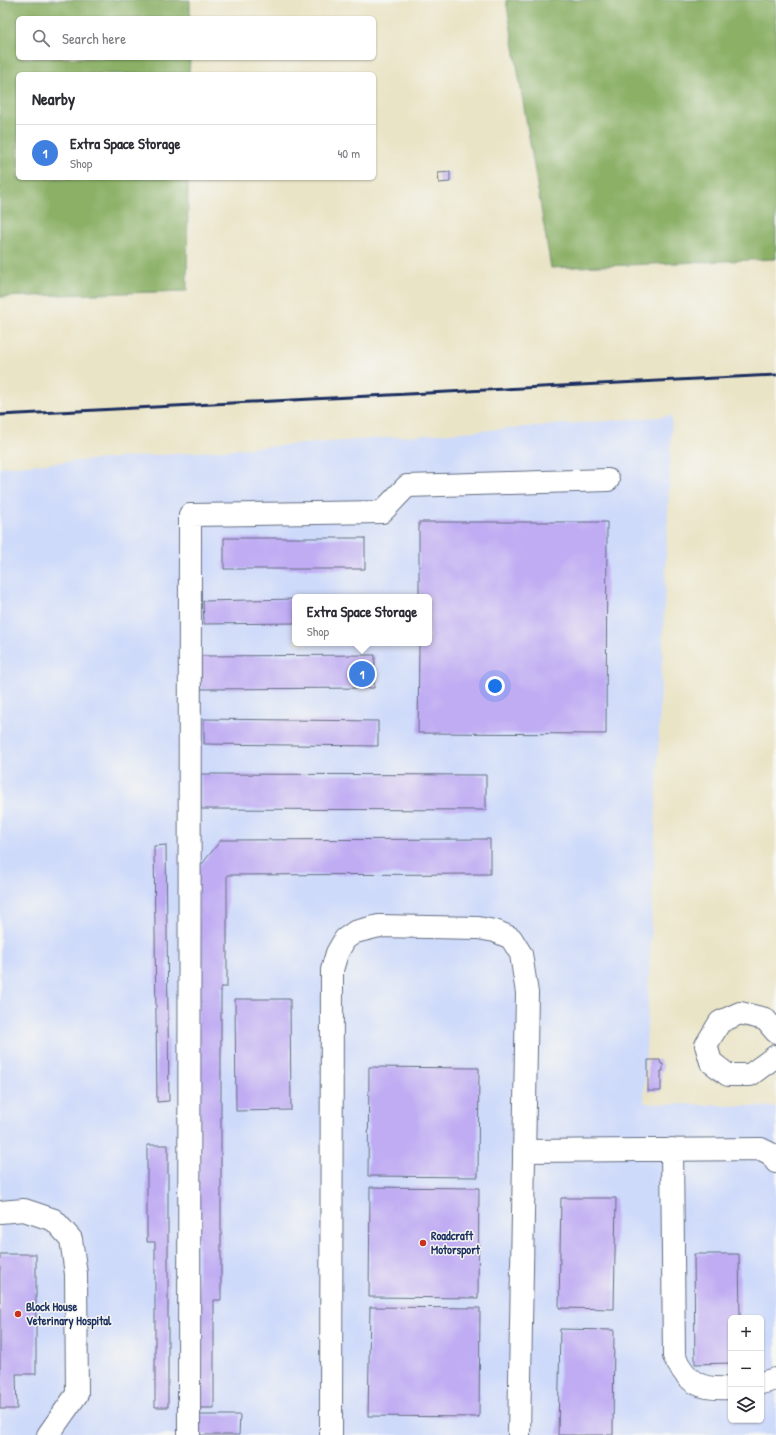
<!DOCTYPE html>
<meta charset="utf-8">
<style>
body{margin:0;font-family:"Patrick Hand",sans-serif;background:#f7f7f7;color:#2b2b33}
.controls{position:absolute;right:12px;bottom:12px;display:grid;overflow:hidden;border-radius:6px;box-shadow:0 1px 3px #0004}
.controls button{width:36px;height:36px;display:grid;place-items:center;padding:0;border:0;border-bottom:1px solid #e1e1e2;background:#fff;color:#2b2b33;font:20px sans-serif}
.you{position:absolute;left:495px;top:686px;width:14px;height:14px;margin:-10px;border:3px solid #fff;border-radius:50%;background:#1a73e8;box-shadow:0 0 0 6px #1a73e833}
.badge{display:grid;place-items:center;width:26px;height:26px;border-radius:50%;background:#1a73e8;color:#fff;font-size:13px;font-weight:700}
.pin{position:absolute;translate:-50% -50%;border:2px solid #fff;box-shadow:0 1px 4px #0006}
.popup{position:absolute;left:292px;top:594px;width:140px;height:52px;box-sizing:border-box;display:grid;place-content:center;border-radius:6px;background:#fff;filter:drop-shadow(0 1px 3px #0005);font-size:13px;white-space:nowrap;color:#7c7c81}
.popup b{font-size:15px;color:#2b2b33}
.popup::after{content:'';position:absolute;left:50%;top:100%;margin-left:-8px;border:8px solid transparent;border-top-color:#fff}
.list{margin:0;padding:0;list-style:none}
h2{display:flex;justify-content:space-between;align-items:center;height:52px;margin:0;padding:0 16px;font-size:17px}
h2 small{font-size:13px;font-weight:400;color:#7c7c81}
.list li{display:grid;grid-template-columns:26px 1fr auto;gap:12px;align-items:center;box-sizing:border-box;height:56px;padding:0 16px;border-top:1px solid #e1e1e2}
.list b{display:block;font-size:15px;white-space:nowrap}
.list p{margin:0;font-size:13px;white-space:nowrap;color:#7c7c81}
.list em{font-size:13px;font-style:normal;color:#7c7c81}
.icon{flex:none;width:22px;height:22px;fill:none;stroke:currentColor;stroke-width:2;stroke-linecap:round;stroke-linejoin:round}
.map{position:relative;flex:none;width:776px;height:1435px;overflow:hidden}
.search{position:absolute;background:#fff;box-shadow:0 1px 3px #0004;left:16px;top:16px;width:360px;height:44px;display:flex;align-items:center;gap:10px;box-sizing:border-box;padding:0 14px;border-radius:6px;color:#7c7c81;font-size:15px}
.panel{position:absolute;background:#fff;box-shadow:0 1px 3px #0004;left:16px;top:72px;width:360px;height:108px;border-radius:6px}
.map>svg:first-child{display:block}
.built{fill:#cedafa;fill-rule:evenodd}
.forest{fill:#8bb066;stroke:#537062}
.building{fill:#bfacf3}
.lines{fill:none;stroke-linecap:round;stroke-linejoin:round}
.minor-casing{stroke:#636e82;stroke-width:24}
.minor{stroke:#fff;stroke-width:22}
.rail{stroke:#1b2f5e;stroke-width:3}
.poi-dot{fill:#c8321e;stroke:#f6f6f2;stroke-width:1.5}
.labels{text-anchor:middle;stroke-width:3;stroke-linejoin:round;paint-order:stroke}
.poi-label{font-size:12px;font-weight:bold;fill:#1b2f5e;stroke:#f6f6f2;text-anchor:start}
</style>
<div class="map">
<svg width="776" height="1435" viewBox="0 0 776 1435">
<rect width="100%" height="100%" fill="#f6f6f2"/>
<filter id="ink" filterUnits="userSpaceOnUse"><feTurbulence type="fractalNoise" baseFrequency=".025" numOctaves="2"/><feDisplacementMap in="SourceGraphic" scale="8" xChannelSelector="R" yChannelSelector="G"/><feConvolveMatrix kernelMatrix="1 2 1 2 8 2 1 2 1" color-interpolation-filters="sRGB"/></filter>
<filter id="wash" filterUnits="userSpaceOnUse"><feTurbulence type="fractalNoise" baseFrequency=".012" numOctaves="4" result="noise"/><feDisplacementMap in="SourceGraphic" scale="16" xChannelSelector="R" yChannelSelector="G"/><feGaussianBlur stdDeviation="0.9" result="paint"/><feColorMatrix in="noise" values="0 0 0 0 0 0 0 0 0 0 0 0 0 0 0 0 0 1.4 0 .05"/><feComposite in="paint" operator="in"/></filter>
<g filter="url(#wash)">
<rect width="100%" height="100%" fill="#eae4c6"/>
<path class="built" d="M672,416L644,1103L776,1107V1435H0V467ZM295,597H429V643H295ZM731,1318H761V1420H731Z"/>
<path class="forest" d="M0,0H190V18H18V58H190L189,74H18V178H188L187,291L0,297Z
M506,0H776V259L551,268Z"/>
<g id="blocks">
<path class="building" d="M450,172V182L439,183L438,173Z
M419,522H607L606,734L418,733L419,643H429V597H419Z
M224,538H365V569H224Z
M295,599V623L204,624L203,601Z
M375,655L374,688L201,689V656Z
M204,719L378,721V746L204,744Z
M201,774L486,775V810L201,809Z
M490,839V874L227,875V987H221V1300H214V1408H198V869L221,840Z
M166,845L169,1101L157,1102L154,846Z
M235,999H290L291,1110L236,1111Z
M648,1060H660L661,1064H663V1071H661V1091H648Z
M369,1067L479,1068L478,1177L368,1176Z
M147,1145H168V1407H155V1242H147Z
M370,1187L479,1188L478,1298L369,1297Z
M561,1198H616L614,1309L559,1308Z
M0,1254H36V1374H16L17,1409H0Z
M694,1254H739L740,1318H731V1363L695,1364Z
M370,1307L480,1308L479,1417L368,1416Z
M560,1329L614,1330L613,1435H558Z
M199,1415H240L239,1435H199Z"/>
</g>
</g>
<g filter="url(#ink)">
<use href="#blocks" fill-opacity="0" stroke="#636e82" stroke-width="1"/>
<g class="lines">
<defs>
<path id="minor" d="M776,1032L765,1019L740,1013L720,1022L706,1045L711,1062L728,1075H750L776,1056
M672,1149L674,1356C688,1384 700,1390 731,1388
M524,1151L761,1149L771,1154L776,1162
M0,1212L24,1210L54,1220L71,1239L76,1274L77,1394L48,1435
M761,1383L776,1379
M189,1435L190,515L382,512L407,486L608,480
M331,1435L332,970L337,953L345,939L355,932L379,926L478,928L495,931L511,938L521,954L527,993L519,1435"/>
</defs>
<use href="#minor" class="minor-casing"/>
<use href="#minor" class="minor"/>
<path class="rail" d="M0,415L776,375"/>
</g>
</g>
<g class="poi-dot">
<circle cx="423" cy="1243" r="4"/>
<circle cx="18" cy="1314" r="4"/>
</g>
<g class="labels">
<g class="poi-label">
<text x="431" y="1240">Roadcraft<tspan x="431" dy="14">Motorsport</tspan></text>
<text x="26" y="1311">Block House<tspan x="26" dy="14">Veterinary Hospital</tspan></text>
</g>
</g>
</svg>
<div class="controls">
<button>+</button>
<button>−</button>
<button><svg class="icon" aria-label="layers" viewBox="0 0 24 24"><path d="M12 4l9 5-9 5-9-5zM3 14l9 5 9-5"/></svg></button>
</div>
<div class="you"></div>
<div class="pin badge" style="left:362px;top:674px;background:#3f7fe0">1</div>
<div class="popup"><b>Extra Space Storage</b>Shop</div>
<div class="search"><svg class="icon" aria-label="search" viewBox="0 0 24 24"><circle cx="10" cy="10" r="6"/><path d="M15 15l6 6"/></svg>Search here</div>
<section class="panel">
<h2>Nearby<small></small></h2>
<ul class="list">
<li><span class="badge" style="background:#3f7fe0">1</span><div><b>Extra Space Storage</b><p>Shop</p></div><em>40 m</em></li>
</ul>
</section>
</div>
